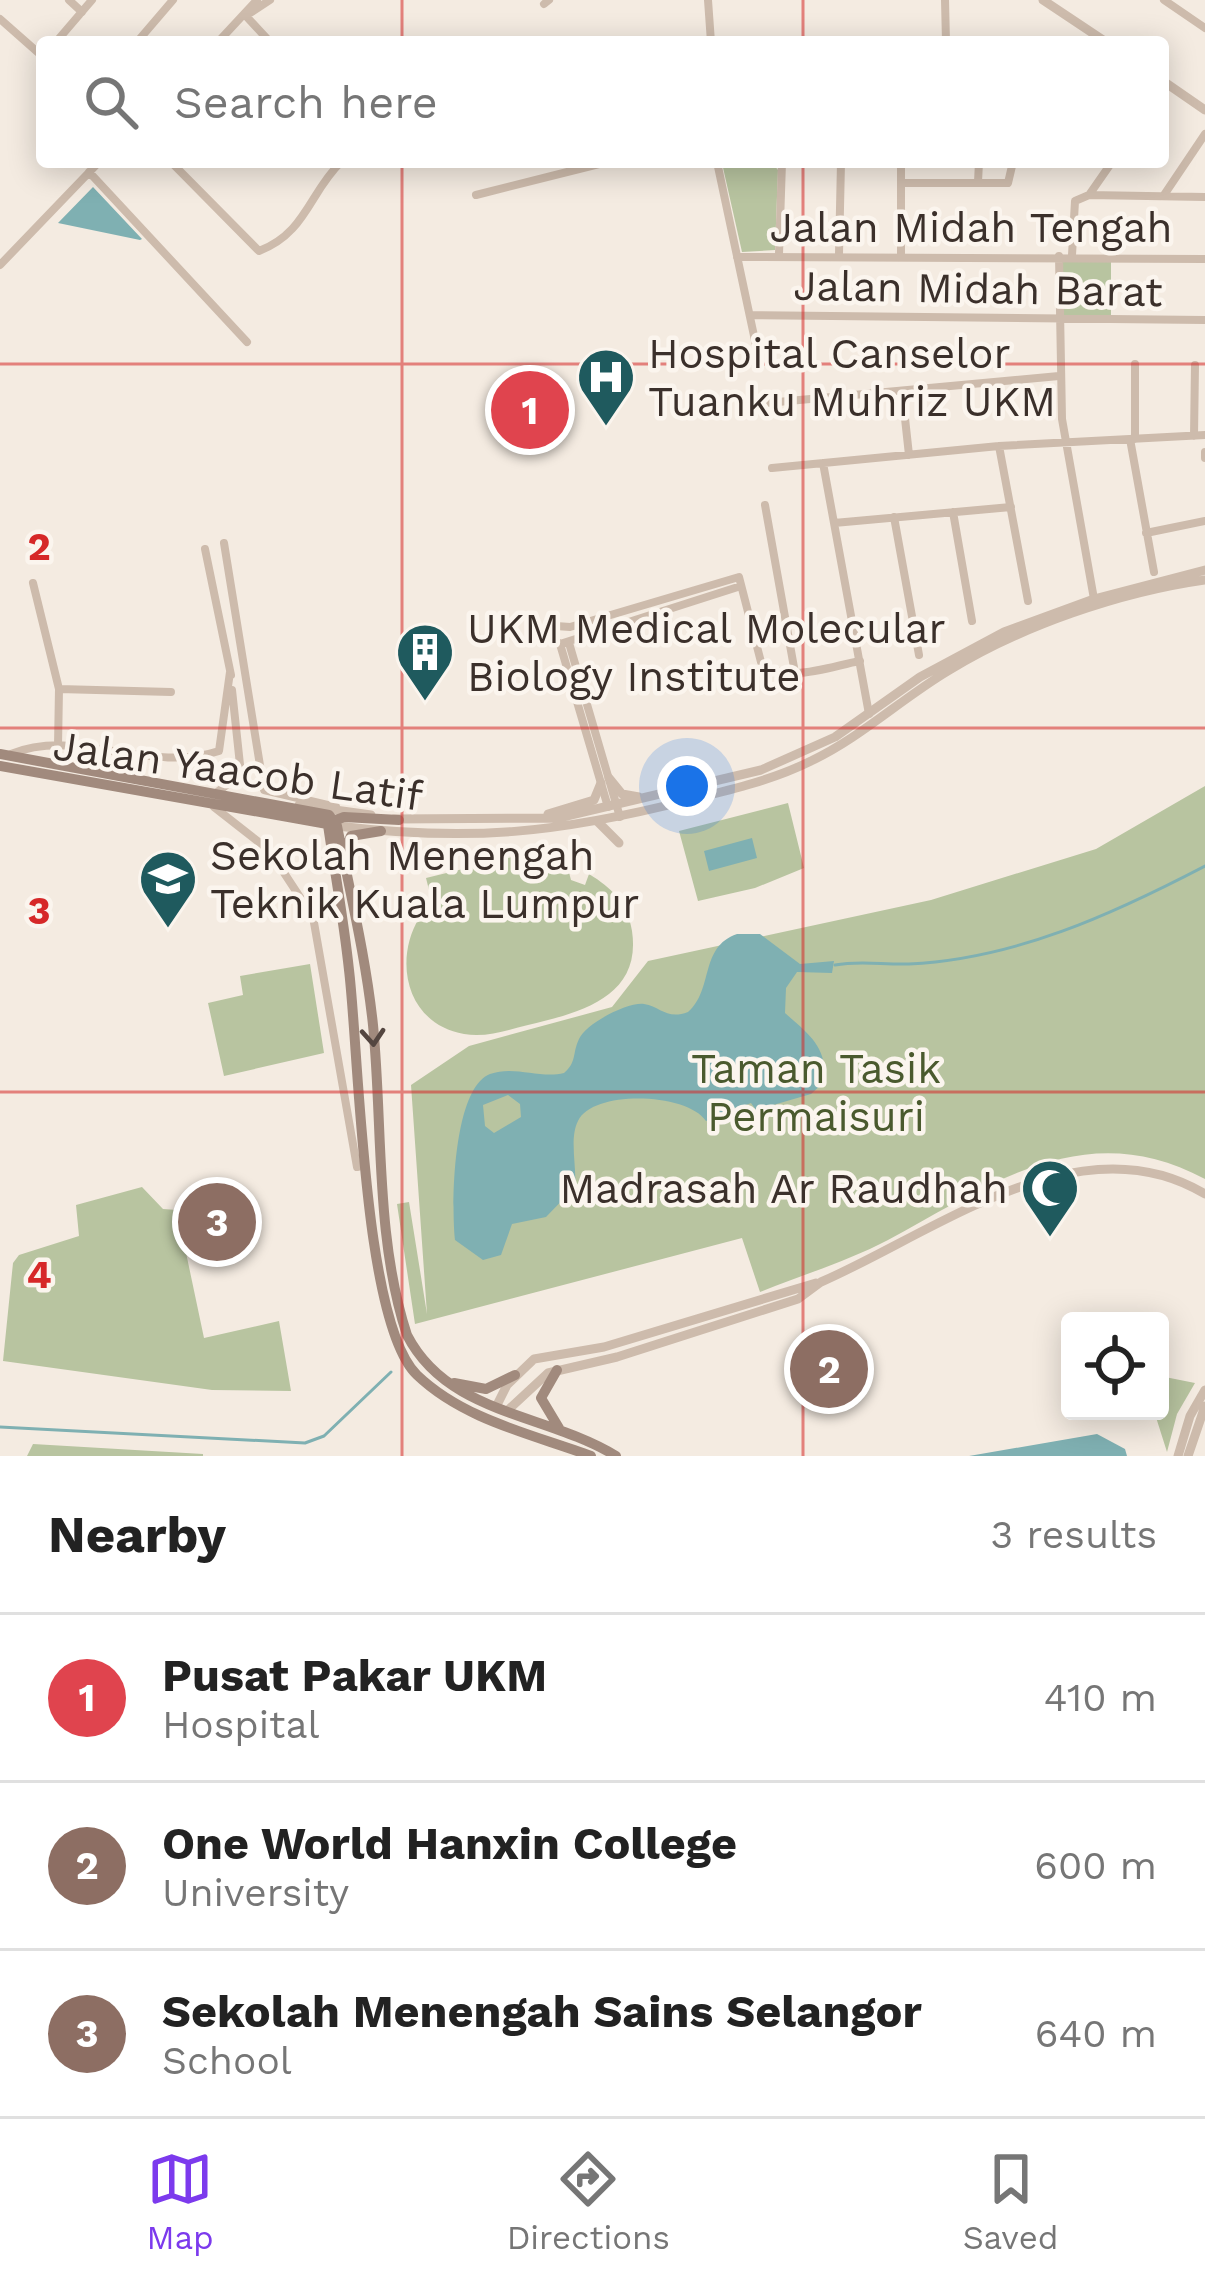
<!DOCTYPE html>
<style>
body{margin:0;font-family:"Work Sans",sans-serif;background:#f2f2f2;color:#222}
.controls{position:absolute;right:36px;bottom:36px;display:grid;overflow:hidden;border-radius:12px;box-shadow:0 6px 30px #0003}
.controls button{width:108px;height:108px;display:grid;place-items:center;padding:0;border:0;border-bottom:3px solid #e0e0e0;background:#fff;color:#222;font:60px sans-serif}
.you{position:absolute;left:687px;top:786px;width:42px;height:42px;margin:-30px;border:9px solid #fff;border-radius:50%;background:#1a73e8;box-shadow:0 0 0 18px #1a73e833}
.badge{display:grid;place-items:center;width:78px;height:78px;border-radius:50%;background:#7c3aed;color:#fff;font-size:39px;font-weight:700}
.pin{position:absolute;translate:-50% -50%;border:6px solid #fff;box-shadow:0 3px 12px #0006}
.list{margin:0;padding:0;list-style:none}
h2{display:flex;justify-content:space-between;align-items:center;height:156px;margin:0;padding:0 48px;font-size:51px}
h2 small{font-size:39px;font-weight:400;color:#767676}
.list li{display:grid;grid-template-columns:78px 1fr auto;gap:36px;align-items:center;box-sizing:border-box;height:168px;padding:0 48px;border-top:3px solid #e0e0e0}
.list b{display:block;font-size:45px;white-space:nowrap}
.list p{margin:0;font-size:39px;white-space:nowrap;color:#767676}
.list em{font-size:39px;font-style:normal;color:#767676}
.icon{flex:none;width:66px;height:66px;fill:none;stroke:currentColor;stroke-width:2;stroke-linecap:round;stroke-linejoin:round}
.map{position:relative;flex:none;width:1205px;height:1456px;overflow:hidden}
.search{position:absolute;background:#fff;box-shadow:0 6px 30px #0003;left:36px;right:36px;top:36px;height:132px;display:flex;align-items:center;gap:30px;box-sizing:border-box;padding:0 42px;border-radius:12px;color:#767676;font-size:45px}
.sheet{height:660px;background:#fff}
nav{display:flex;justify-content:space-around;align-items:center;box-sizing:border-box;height:168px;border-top:3px solid #e0e0e0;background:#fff;font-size:33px;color:#767676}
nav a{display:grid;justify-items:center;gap:6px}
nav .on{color:#7c3aed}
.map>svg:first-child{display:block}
.green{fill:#b8c4a0}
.water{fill:#7fb0b2;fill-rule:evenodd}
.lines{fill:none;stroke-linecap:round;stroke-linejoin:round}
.stream{stroke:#7fb0b2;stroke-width:3}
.minor{stroke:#cdbbac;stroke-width:8}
.tertiary{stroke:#cdbbac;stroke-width:9}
.secondary{stroke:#a18a7d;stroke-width:10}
.oneway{stroke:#544640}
.grid{fill:none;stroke:#d62828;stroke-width:3;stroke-opacity:0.55}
.labels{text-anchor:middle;stroke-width:9;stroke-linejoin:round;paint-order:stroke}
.street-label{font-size:42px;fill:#3b302b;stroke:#fbf5ee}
.poi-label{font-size:42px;fill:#3b302b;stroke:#fbf5ee;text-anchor:start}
.park-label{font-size:42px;fill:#4a5a2e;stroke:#fbf5ee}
.grid-label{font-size:39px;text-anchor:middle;font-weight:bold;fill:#d62828;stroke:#fbf5ee;stroke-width:9;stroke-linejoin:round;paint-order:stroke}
</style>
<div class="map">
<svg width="1205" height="1456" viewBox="0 0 1205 1456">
<rect width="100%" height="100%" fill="#f4ebe1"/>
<path class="green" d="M722,163L773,164L778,170L775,250L742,252Z
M1062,259H1111V316H1062Z
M1205,786V1179C1086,1115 993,1183 888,1240C848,1261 802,1275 760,1292L742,1238L415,1324L397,1204L409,1202L427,1314L411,1085L469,1046L612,1007L648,961L931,900L1096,849Z
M788,803L804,868L755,888L698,901L679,831Z
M562,845L571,880L585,885L589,874C612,888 628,904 632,931C642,998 578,1013 528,1025C507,1030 486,1038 464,1034C407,1024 393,962 419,918L427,923L435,914L426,878Z
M310,964L324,1053L224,1076L208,1003L243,995L240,976Z
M142,1187L163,1209L177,1210L204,1338L279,1321L291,1391L212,1390L3,1361L13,1263L19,1255L79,1236L76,1205Z
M1160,1376L1195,1383L1177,1414L1167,1452L1154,1411H1160Z
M33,1444L203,1454V1456H27Z"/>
<path class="water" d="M93,187L142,239L140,240L58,223Z
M752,838L757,858L709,871L704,851Z
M737,934H760L800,964L834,961L832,973L797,972L786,988L785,1013C805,1031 832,1049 822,1084L811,1094L756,1110L751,1103L706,1121C688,1093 593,1089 578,1121C569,1138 577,1168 575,1187L546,1217L512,1224L501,1255L483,1260L455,1240C451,1205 453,1088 490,1074C514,1065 540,1079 564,1073C577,1062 572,1054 579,1039C586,1023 628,1002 644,1004C661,1007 667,1020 688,1012C714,990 699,947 737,934ZM508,1095L520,1104L521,1117L494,1133L485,1126L483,1105Z
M1097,1434L1125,1449L1127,1456H969Z"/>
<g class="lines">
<path class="stream" d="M835,965C861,960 883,965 909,964C1015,959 1113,914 1205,866
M0,1427L305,1443L324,1436L391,1372"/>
<path class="minor" d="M69,0L82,12
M708,0L711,42
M945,0L946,42
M1164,0L1205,28
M544,4L549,0
M247,15L270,0
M246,16L270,42
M0,19L42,56
M56,42L92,0
M137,42L173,0
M218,42L257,0
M171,162L259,251C306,233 309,193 341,162
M717,162L760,364
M901,162V255
M89,172L247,342
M978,182L979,162
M901,183H1008L1012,166
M476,195L607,162
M1089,195L1205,197
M1164,195L1205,134
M779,254L782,162
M839,254L841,162
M1072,255L1075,201L1089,195L1112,162
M1059,256L1062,419L1094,599
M737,257L1205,259
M0,265L99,162
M750,315L1205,320
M902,391L909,455
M767,403L1059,376
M1194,436L1195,365
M1130,439L1154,572
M1135,439V364
M999,446L1028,601
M1205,452V458
M823,463L869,714
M772,468L999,446L1205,435
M765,505L795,673
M953,512L972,621
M894,517L919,655
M834,523L1011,507
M1146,533L1205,521
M224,543L264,790L336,807
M205,549L231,675
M33,583L59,689L58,746
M569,643L620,817
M560,644L741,586
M59,689L171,692
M11,754C77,727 150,774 219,751L230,672
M216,793L241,774L232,690
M214,807L269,850L313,917L357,1167L365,1165
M608,807L560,644L553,638L556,626L570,627L739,577L761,662C784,685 831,666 860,661"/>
<path class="tertiary" d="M1043,0L1106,42
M1163,81L1205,110
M609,778L622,794L639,797
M299,805L371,815
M548,814L594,800L601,783
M394,819L558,818L761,770L835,737L920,677L1004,632L1094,599L1205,570
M598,822L619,843
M337,826C471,842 559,833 689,800C730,790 773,780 811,761C860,738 901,699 948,671C1021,626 1120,592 1205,580
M496,1407L507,1385L534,1359L604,1347L816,1283
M507,1411L548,1373L617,1357L798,1299L821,1282C934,1233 1080,1118 1205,1194
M1178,1456L1190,1416L1205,1390
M1188,1456L1205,1406"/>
<path class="secondary" d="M0,754L329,815L337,826C350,892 366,958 373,1025C383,1126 375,1238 407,1335C448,1415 546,1413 616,1456
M0,766L333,825
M331,822L344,817L399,820
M328,825C335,873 344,922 349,970C359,1052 363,1323 417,1375C464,1420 532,1434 591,1456
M346,848L351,836L381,831
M557,1370L541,1398L559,1428
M454,1383L486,1389L515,1375"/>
</g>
<defs><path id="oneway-chevron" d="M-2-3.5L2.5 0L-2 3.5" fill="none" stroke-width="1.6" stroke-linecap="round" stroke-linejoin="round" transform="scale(3)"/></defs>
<use class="oneway" href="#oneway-chevron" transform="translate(373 1037) rotate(86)"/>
<path class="grid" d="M402,0V42M803,0V42M402,162V1456M803,162V1456M0,364H1205M0,728H1205M0,1092H1205"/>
<defs>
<symbol id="hospital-pin" viewBox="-11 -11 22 30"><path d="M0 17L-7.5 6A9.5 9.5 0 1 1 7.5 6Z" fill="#1f5a5e" stroke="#fbf5ee"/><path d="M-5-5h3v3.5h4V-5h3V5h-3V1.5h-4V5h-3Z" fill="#fff"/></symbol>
<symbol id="building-pin" viewBox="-11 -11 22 30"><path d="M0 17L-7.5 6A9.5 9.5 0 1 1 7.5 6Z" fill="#1f5a5e" stroke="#fbf5ee"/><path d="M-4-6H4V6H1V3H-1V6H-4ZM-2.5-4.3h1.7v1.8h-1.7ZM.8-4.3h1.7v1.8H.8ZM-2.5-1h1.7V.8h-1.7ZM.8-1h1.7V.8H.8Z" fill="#fff"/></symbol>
<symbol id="school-pin" viewBox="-11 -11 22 30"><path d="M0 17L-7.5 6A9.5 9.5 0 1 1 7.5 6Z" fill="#1f5a5e" stroke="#fbf5ee"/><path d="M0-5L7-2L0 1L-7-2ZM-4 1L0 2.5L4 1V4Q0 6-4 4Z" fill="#fff"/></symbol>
<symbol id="mosque-pin" viewBox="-11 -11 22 30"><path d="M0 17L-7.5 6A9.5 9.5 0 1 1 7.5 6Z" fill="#1f5a5e" stroke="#fbf5ee"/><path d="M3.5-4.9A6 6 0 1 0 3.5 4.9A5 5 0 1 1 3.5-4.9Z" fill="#fff"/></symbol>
</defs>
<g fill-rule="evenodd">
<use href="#hospital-pin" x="573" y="344" width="66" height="90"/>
<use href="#building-pin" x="392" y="619" width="66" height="90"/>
<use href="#school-pin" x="135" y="846" width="66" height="90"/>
<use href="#mosque-pin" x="1017" y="1155" width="66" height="90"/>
</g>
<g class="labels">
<g class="street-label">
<text x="971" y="242">Jalan Midah Tengah</text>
<text transform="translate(978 288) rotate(1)" y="15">Jalan Midah Barat</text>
<text transform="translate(238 770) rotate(8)" y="15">Jalan Yaacob Latif</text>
</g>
<g class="poi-label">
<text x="648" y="368">Hospital Canselor<tspan x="648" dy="48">Tuanku Muhriz UKM</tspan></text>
<text x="467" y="643">UKM Medical Molecular<tspan x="467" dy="48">Biology Institute</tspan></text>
<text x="210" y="870">Sekolah Menengah<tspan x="210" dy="48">Teknik Kuala Lumpur</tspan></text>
<text x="1008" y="1203" text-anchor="end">Madrasah Ar Raudhah</text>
</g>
<g class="park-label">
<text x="816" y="1083">Taman Tasik<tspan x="816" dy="48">Permaisuri</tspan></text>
</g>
</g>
<g class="grid-label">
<text x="39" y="560">2</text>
<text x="39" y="924">3</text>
<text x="39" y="1288">4</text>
</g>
</svg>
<div class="controls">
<button><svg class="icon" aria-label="locate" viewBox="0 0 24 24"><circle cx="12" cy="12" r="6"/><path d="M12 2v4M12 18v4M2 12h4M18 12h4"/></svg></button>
</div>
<div class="you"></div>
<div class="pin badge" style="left:530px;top:410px;background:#e0444e">1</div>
<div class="pin badge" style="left:829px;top:1369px;background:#8d6e63">2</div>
<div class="pin badge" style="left:217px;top:1222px;background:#8d6e63">3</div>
<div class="search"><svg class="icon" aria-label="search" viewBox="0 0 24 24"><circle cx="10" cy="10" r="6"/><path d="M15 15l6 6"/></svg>Search here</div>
</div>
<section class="sheet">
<h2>Nearby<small>3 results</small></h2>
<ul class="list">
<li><span class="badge" style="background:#e0444e">1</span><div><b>Pusat Pakar UKM</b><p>Hospital</p></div><em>410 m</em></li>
<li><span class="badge" style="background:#8d6e63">2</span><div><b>One World Hanxin College</b><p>University</p></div><em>600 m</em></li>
<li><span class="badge" style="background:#8d6e63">3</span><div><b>Sekolah Menengah Sains Selangor</b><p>School</p></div><em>640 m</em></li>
</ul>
</section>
<nav>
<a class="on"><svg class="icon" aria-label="map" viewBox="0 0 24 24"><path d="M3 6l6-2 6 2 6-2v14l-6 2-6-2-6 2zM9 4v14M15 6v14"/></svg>Map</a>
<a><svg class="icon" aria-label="directions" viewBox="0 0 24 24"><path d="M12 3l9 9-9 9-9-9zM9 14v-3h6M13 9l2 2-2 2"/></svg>Directions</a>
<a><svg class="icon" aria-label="saved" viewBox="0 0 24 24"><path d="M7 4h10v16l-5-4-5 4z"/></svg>Saved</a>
</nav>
